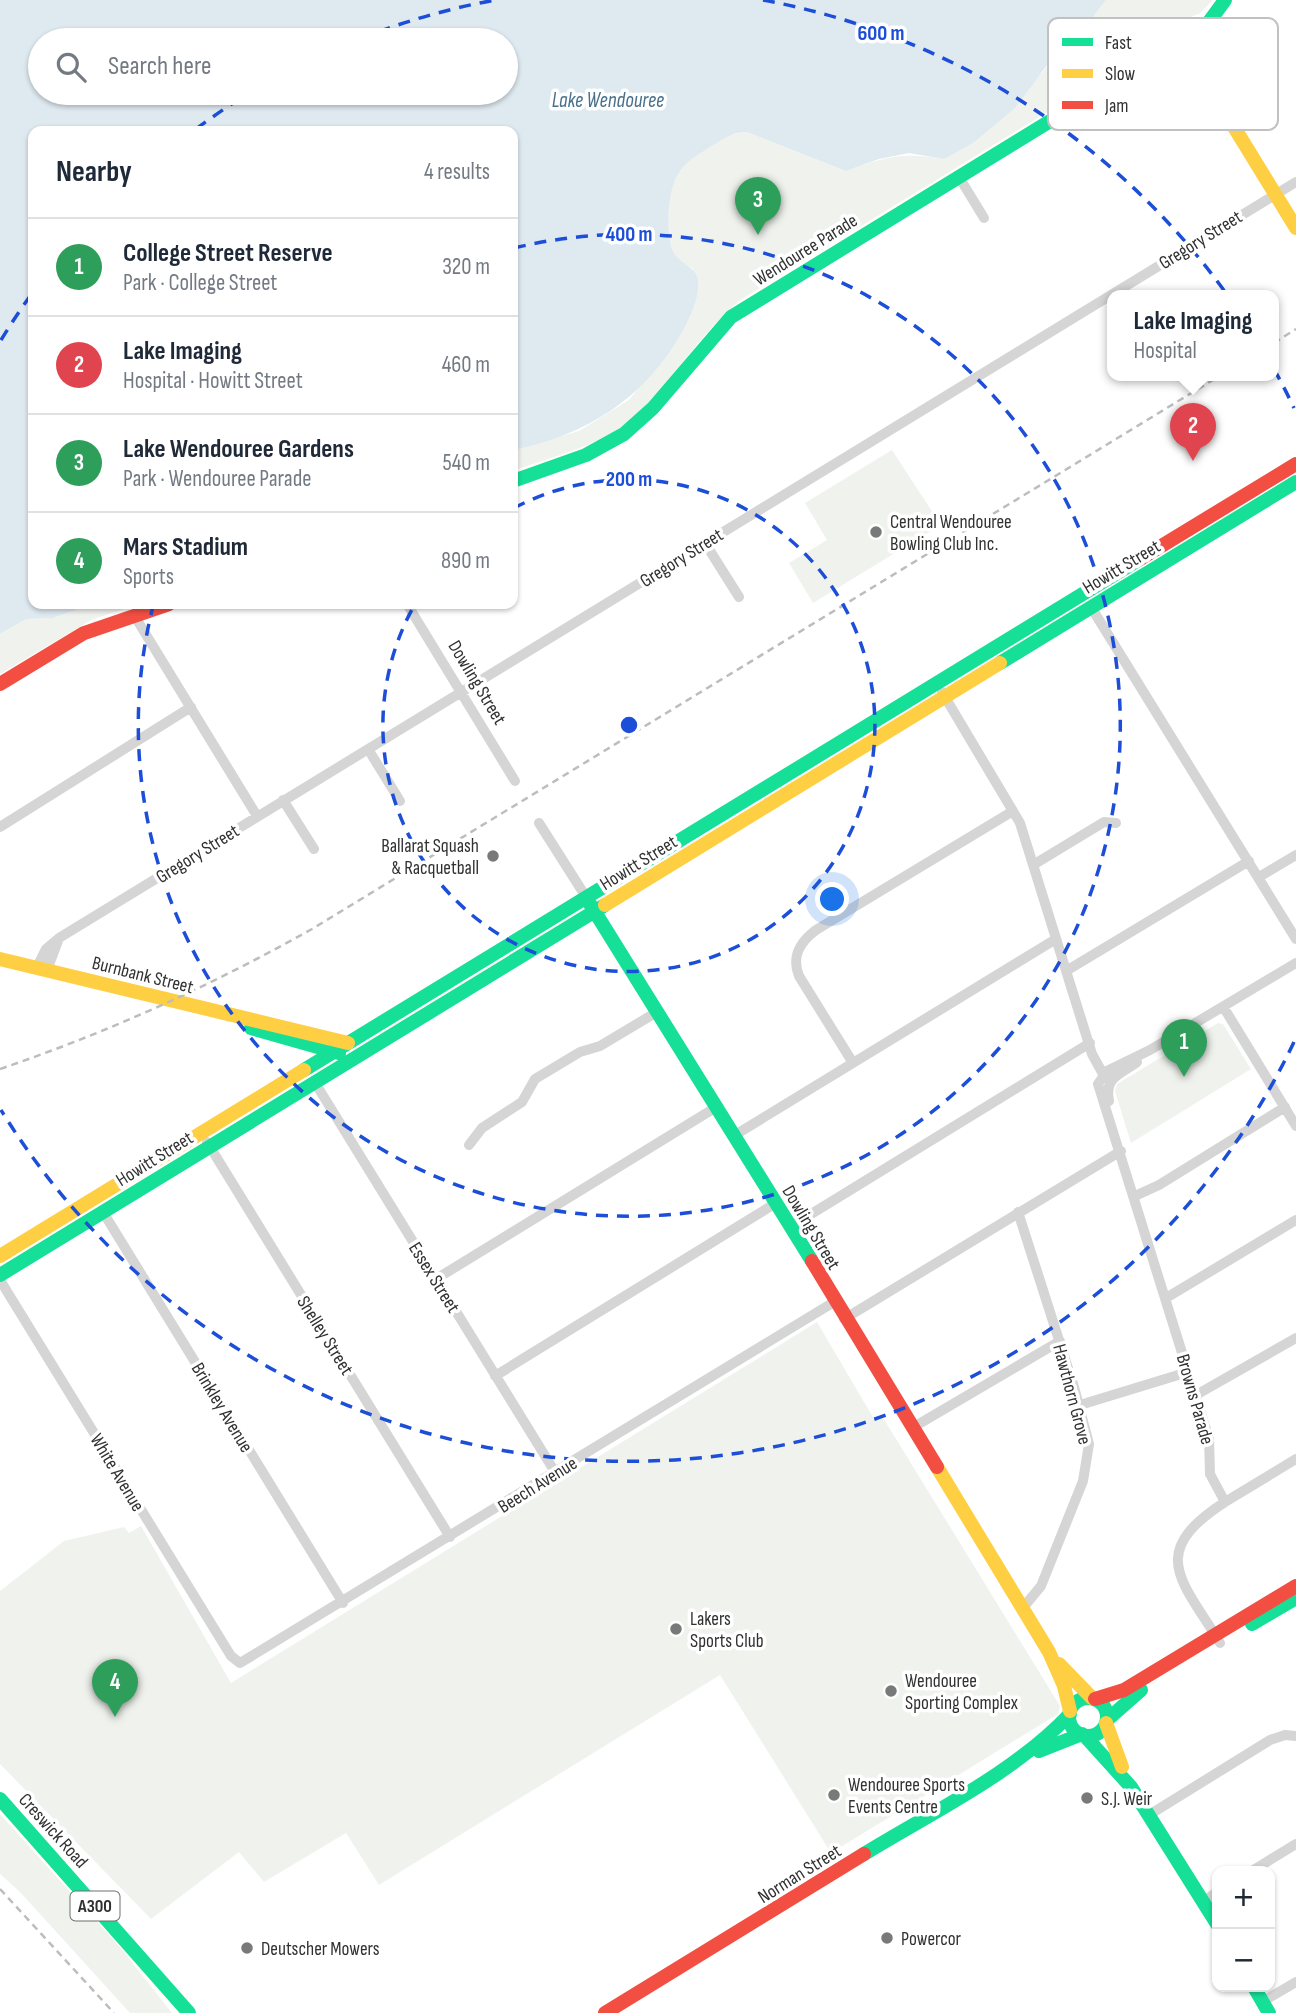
<!DOCTYPE html>
<meta charset="utf-8">
<style>
body{margin:0;font-family:"Sofia Sans Condensed",sans-serif;background:#f2f2f3;color:#1f2937}
.controls{position:absolute;right:21px;bottom:21px;display:grid;overflow:hidden;border-radius:14px;box-shadow:0 2px 5px #0004}
.controls button{width:63px;height:63px;display:grid;place-items:center;padding:0;border:0;border-bottom:2px solid #e0e1e3;background:#fff;color:#1f2937;font:35px sans-serif}
.you{position:absolute;left:833px;top:900px;width:24px;height:24px;margin:-18px;border:5px solid #fff;border-radius:50%;background:#1a73e8;box-shadow:0 0 0 10px #1a73e833}
.badge{display:grid;place-items:center;width:46px;height:46px;border-radius:50%;background:#797979;color:#fff;font-size:23px;font-weight:700}
.pin{position:absolute;translate:-50% -58px;filter:drop-shadow(0 2px 4px #0008)}
.pin::after{content:'';position:absolute;top:37px;width:24px;height:21px;background:inherit;clip-path:polygon(0 0,100% 0,50% 100%)}
.popup{position:absolute;left:1107px;top:290px;width:172px;height:91px;box-sizing:border-box;display:grid;place-content:center;border-radius:14px;background:#fff;filter:drop-shadow(0 2px 5px #0005);font-size:23px;white-space:nowrap;color:#747a83}
.popup b{font-size:26px;color:#1f2937}
.popup::after{content:'';position:absolute;left:50%;top:100%;margin-left:-14px;border:14px solid transparent;border-top-color:#fff}
.list{margin:0;padding:0;list-style:none}
h2{display:flex;justify-content:space-between;align-items:center;height:91px;margin:0;padding:0 28px;font-size:30px}
h2 small{font-size:23px;font-weight:400;color:#747a83}
.list li{display:grid;grid-template-columns:46px 1fr auto;gap:21px;align-items:center;box-sizing:border-box;height:98px;padding:0 28px;border-top:2px solid #e0e1e3}
.list b{display:block;font-size:26px;white-space:nowrap}
.list p{margin:0;font-size:23px;white-space:nowrap;color:#747a83}
.list em{font-size:23px;font-style:normal;color:#747a83}
.icon{flex:none;width:38px;height:38px;fill:none;stroke:currentColor;stroke-width:2;stroke-linecap:round;stroke-linejoin:round}
.map{position:relative;flex:none;width:1296px;height:2013px;overflow:hidden}
.search{position:absolute;background:#fff;box-shadow:0 2px 5px #0004;left:28px;top:28px;width:490px;height:77px;display:flex;align-items:center;gap:18px;box-sizing:border-box;padding:0 24px;border-radius:38px;color:#747a83;font-size:26px}
.panel{position:absolute;background:#fff;box-shadow:0 2px 5px #0004;left:28px;top:126px;width:490px;height:483px;border-radius:14px}
.map>svg:first-child{display:block}
.green{fill:#f0f3ed}
.water{fill:#dee9f0;fill-rule:evenodd}
.lines{fill:none;stroke-linecap:round;stroke-linejoin:round}
.street{stroke:#d5d5d5;stroke-width:10}
.fast{stroke:#16e098;stroke-width:14}
.slow{stroke:#ffcf43;stroke-width:14}
.jam{stroke:#f24e42;stroke-width:14}
.rail{stroke:#bdbdbd;stroke-width:2.5;stroke-dasharray:7 5;stroke-linecap:butt}
.ring{fill:none;stroke:#1d4ed8;stroke-width:3.5;stroke-dasharray:12 9}
.poi-dot{fill:#797979;stroke:#fff;stroke-width:2.5}
.labels{text-anchor:middle;stroke-width:7;stroke-linejoin:round;paint-order:stroke}
.shield{fill:#fff;stroke:#6f6f6f;stroke-width:2}
.shield-label{font-size:18px;font-weight:bold;fill:#313131}
.street-label{font-size:19px;fill:#313131;stroke:#fff}
.poi-label{font-size:19px;fill:#313131;stroke:#fff;text-anchor:start}
.water-label{font-size:21px;font-style:italic;fill:#48708b;stroke:#fff}
.key{fill:#fff;stroke:#c1c1c1;stroke-width:2}
.key-label{font-size:19px;fill:#313131}
.centre{fill:#1d4ed8;stroke:#fff;stroke-width:3.5}
.ring-label{font-size:21px;text-anchor:middle;font-weight:bold;fill:#1d4ed8;stroke:#fff;stroke-width:7;stroke-linejoin:round;paint-order:stroke}
</style>
<div class="map">
<svg width="1296" height="2013" viewBox="0 0 1296 2013">
<rect width="100%" height="100%" fill="#fff"/>
<path class="green" d="M1106,0H1213L1199,14L1171,24L1104,71L1103,78L742,299C700,332 674,380 634,417C601,446 553,456 513,471V450L579,431L629,400L678,339L693,269C685,264 677,261 673,252C665,233 667,189 679,172C692,154 726,132 747,132L846,171C886,157 901,152 944,159L1042,73L1062,45L1088,23Z
M892,450L941,525L813,603L789,563L827,540L805,503Z
M92,604H140L93,619L0,674V634L26,619L53,618Z
M1218,1023L1223,1024L1251,1069L1131,1143L1115,1091L1117,1084Z
M817,1322L874,1419L882,1416L1060,1706L1058,1714L831,1853L720,1675L379,1885L346,1833L264,1882L239,1852L151,1919L0,1764V1591L64,1541L124,1527L129,1533L141,1526L231,1683Z
M0,1814L119,1946L172,2013H130L20,1892L0,1874Z"/>
<path class="water" d="M0,0H1106L1088,23L1062,45L1015,108L973,143L944,159L909,153L879,159L846,171L747,132C733,132 725,138 713,145C701,153 689,159 680,171C667,188 666,230 672,249C677,264 697,266 698,281C700,297 689,319 682,332C645,398 587,435 513,450V131H33V604H92L53,618L26,619L0,634ZM40,40H506V93H40Z"/>
<g class="lines">
<path class="street" d="M959,177L984,218
M705,543L739,597
M407,604L515,781
M1091,607L1296,939
M134,615L257,816
M942,692L1020,823L1092,1054L1103,1074L1112,1078
M368,749L400,801
M283,800L314,849
M539,823L586,897
M0,827L191,707
M1033,865L1104,822L1116,823
M1259,877L1296,855
M37,967L46,949L59,938L1296,182
M47,970L58,941
M1066,971L1249,861
M1224,1008L1296,1126
M853,1063L799,976C791,956 800,942 816,930L1013,811
M314,1081L555,1472
M1109,1101C1104,1077 1120,1075 1137,1062
M735,1135L1056,939
M207,1142L450,1537
M469,1145L482,1128L522,1102L535,1079L580,1052L600,1046L657,1012
M1135,1196L1159,1185L1285,1107
M103,1212L343,1603
M1018,1212L1074,1387L1089,1444L1083,1481L1041,1586L1022,1609
M790,1227L1090,1043
M436,1279L718,1106
M0,1280L231,1656L240,1663L834,1302
M1166,1298L1296,1220
M844,1319L1121,1151
M495,1376L776,1203
M1196,1395L1296,1338
M1080,1405L1188,1372
M912,1428L1060,1341
M1225,1502L1296,1459
M1220,1643C1182,1580 1146,1553 1225,1502L1210,1474L1209,1439L1098,1084L1107,1071L1150,1050L1296,963
M1149,1815L1270,1740L1285,1735L1296,1736
M1252,1871L1296,1844
M1204,1901L1217,1892
M1262,2002L1296,1982"/>
<path class="fast" d="M1195,41L1225,0
M513,481L586,455L624,434L653,408L731,317L1138,67L1156,52L1167,35
M1000,663L1296,482
M590,904L812,1261
M251,1028L339,1053
M304,1070L1140,559
M0,1275L605,905
M1252,1624L1296,1598
M1069 1717a19 19 0 1 1 38 0a19 19 0 1 1-38 0Z
M1107,1720L1141,1690
M1084,1735L1131,1787L1217,1924
M1039,1751L1082,1734
M0,1799L189,2013
M864,1854C934,1811 1013,1774 1070,1714
M1254,1987L1269,2013"/>
<path class="slow" d="M1167 40a14 14 0 1 1 28 0a14 14 0 1 1-28 0Z
M1194,46L1207,83L1296,228
M605,905L1000,663
M0,959L348,1043
M0,1256L304,1070
M937,1467L1049,1652L1064,1686L1070,1711
M1059,1664L1092,1698
M1106,1723L1122,1767"/>
<path class="jam" d="M1140,559L1296,464
M0,684L84,633L169,604
M812,1261L937,1467
M1095,1699L1124,1690L1296,1586
M605,2013L864,1854"/>
<path class="rail" d="M1274,343L1296,329
M0,1069C109,1032 212,985 312,929L1221,375
M0,1889L114,2013"/>
</g>
<g class="ring">
<path d="M514 508A246 246 0 1 1 415 604"/>
<path d="M514 248A491 491 0 1 1 153 606"/>
<path d="M1294 1042A737 737 0 0 1 1 1110M1 340A737 737 0 0 1 33 292M196 129A737 737 0 0 1 249 93M359 39A737 737 0 0 1 495 0M763 0A737 737 0 0 1 1294 408"/>
</g>
<g class="poi-dot">
<circle cx="876" cy="532" r="7"/>
<circle cx="493" cy="856" r="7"/>
<circle cx="676" cy="1629" r="7"/>
<circle cx="891" cy="1691" r="7"/>
<circle cx="834" cy="1795" r="7"/>
<circle cx="1087" cy="1798" r="7"/>
<circle cx="887" cy="1938" r="7"/>
<circle cx="247" cy="1948" r="7"/>
</g>
<g class="labels">
<rect class="shield" x="70.5" y="1891.5" width="49" height="29" rx="5"/>
<g class="shield-label">
<text x="95" y="1912">A300</text>
</g>
<g class="street-label">
<text transform="translate(1200 239) rotate(-32)" y="7">Gregory Street</text>
<text transform="translate(805 249) rotate(-32)" y="7">Wendouree Parade</text>
<text transform="translate(681 557) rotate(-32)" y="7">Gregory Street</text>
<text transform="translate(1121 566) rotate(-31)" y="7">Howitt Street</text>
<text transform="translate(478 682) rotate(59)" y="7">Dowling Street</text>
<text transform="translate(197 853) rotate(-32)" y="7">Gregory Street</text>
<text transform="translate(638 862) rotate(-32)" y="7">Howitt Street</text>
<text transform="translate(143 974) rotate(14)" y="7">Burnbank Street</text>
<text transform="translate(154 1158) rotate(-32)" y="7">Howitt Street</text>
<text transform="translate(812 1227) rotate(59)" y="7">Dowling Street</text>
<text transform="translate(435 1277) rotate(58)" y="7">Essex Street</text>
<text transform="translate(326 1335) rotate(58)" y="7">Shelley Street</text>
<text transform="translate(1073 1394) rotate(75)" y="7">Hawthorn Grove</text>
<text transform="translate(1196 1399) rotate(74)" y="7">Browns Parade</text>
<text transform="translate(223 1407) rotate(59)" y="7">Brinkley Avenue</text>
<text transform="translate(118 1472) rotate(59)" y="7">White Avenue</text>
<text transform="translate(537 1484) rotate(-32)" y="7">Beech Avenue</text>
<text transform="translate(54 1830) rotate(48)" y="7">Creswick Road</text>
<text transform="translate(799 1873) rotate(-32)" y="7">Norman Street</text>
</g>
<g class="poi-label">
<text x="890" y="528">Central Wendouree<tspan x="890" dy="22">Bowling Club Inc.</tspan></text>
<text x="479" y="852" text-anchor="end">Ballarat Squash<tspan x="479" dy="22">&amp; Racquetball</tspan></text>
<text x="690" y="1625">Lakers<tspan x="690" dy="22">Sports Club</tspan></text>
<text x="905" y="1687">Wendouree<tspan x="905" dy="22">Sporting Complex</tspan></text>
<text x="848" y="1791">Wendouree Sports<tspan x="848" dy="22">Events Centre</tspan></text>
<text x="1101" y="1805">S.J. Weir</text>
<text x="901" y="1945">Powercor</text>
<text x="261" y="1955">Deutscher Mowers</text>
</g>
<g class="water-label">
<text x="608" y="107">Lake Wendouree</text>
</g>
</g>
<rect x="1048" y="18" width="230" height="112" rx="10" class="key"/>
<rect x="1062" y="38" width="31" height="8" fill="#16e098"/>
<rect x="1062" y="69" width="31" height="9" fill="#ffcf43"/>
<rect x="1062" y="101" width="31" height="8" fill="#f24e42"/>
<g class="key-label">
<text x="1105" y="49">Fast</text>
<text x="1105" y="80">Slow</text>
<text x="1105" y="112">Jam</text>
</g>
<circle cx="629" cy="725" r="10" class="centre"/>
<g class="ring-label">
<text x="881" y="40">600 m</text>
<text x="629" y="241">400 m</text>
<text x="629" y="486">200 m</text>
</g>
</svg>
<div class="controls">
<button>+</button>
<button>−</button>
</div>
<div class="you"></div>
<div class="pin badge" style="left:1184px;top:1077px;background:#2e9e5b">1</div>
<div class="pin badge" style="left:1193px;top:461px;background:#e0444e">2</div>
<div class="popup"><b>Lake Imaging</b>Hospital</div>
<div class="pin badge" style="left:758px;top:235px;background:#2e9e5b">3</div>
<div class="pin badge" style="left:115px;top:1717px;background:#2e9e5b">4</div>
<div class="search"><svg class="icon" aria-label="search" viewBox="0 0 24 24"><circle cx="10" cy="10" r="6"/><path d="M15 15l6 6"/></svg>Search here</div>
<section class="panel">
<h2>Nearby<small>4 results</small></h2>
<ul class="list">
<li><span class="badge" style="background:#2e9e5b">1</span><div><b>College Street Reserve</b><p>Park · College Street</p></div><em>320 m</em></li>
<li><span class="badge" style="background:#e0444e">2</span><div><b>Lake Imaging</b><p>Hospital · Howitt Street</p></div><em>460 m</em></li>
<li><span class="badge" style="background:#2e9e5b">3</span><div><b>Lake Wendouree Gardens</b><p>Park · Wendouree Parade</p></div><em>540 m</em></li>
<li><span class="badge" style="background:#2e9e5b">4</span><div><b>Mars Stadium</b><p>Sports</p></div><em>890 m</em></li>
</ul>
</section>
</div>
